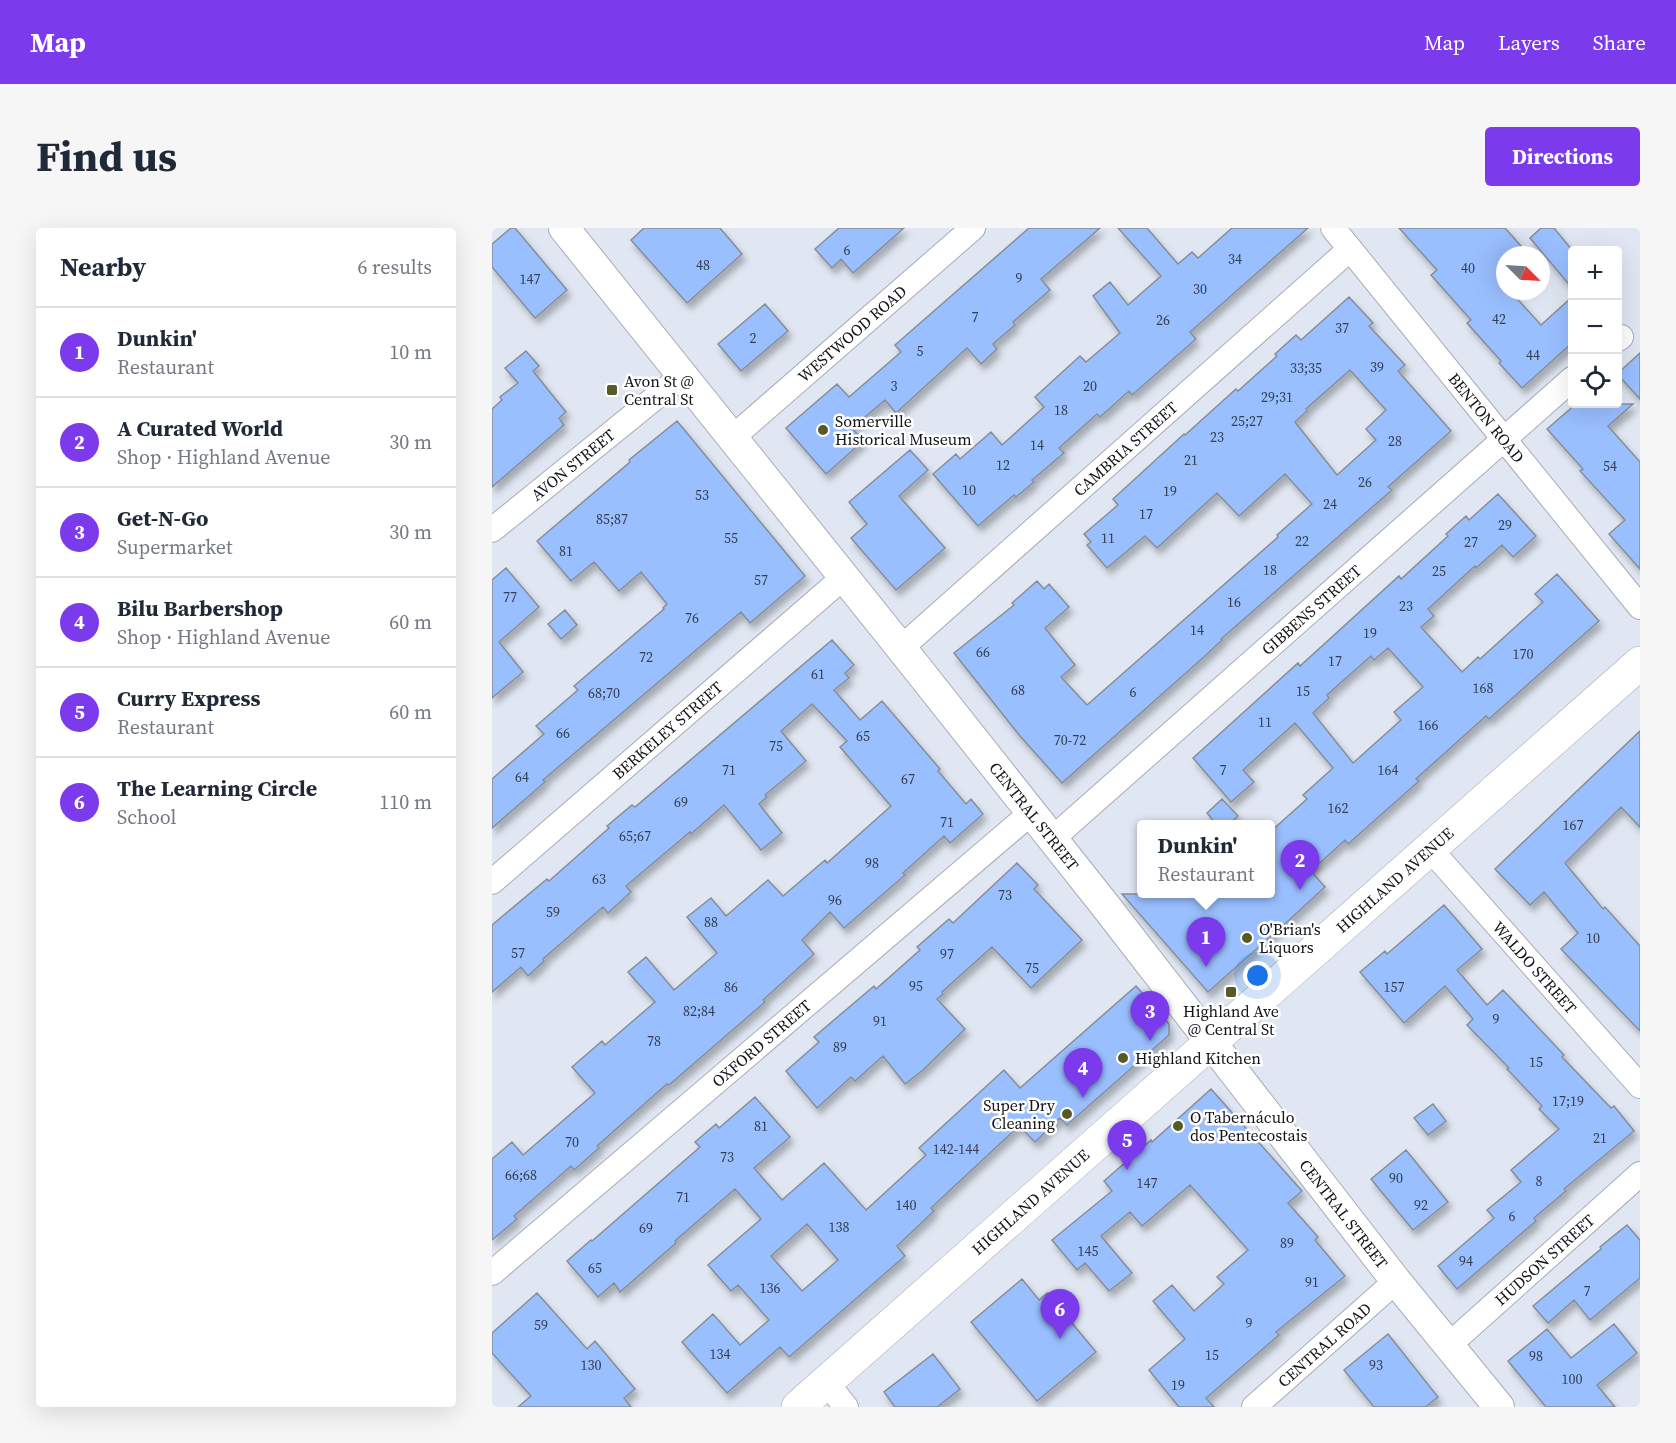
<!DOCTYPE html>
<meta charset="utf-8">
<style>
body{margin:0;font-family:"Source Serif 4",serif;background:#f6f6f7;color:#1f2937}
.controls{position:absolute;right:18px;top:18px;display:grid;overflow:hidden;border-radius:6px;box-shadow:0 6px 24px #0002}
.controls button{width:54px;height:54px;display:grid;place-items:center;padding:0;border:0;border-bottom:2px solid #e0e1e3;background:#fff;color:#1f2937;font:30px sans-serif}
.compass{position:absolute;left:1004px;top:18px;width:54px;height:54px;border-radius:50%;background:#fff;box-shadow:0 6px 24px #0002;rotate:114deg}
.you{position:absolute;left:766px;top:748px;width:21px;height:21px;margin:-15px;border:4px solid #fff;border-radius:50%;background:#1a73e8;box-shadow:0 0 0 9px #1a73e833}
.badge{display:grid;place-items:center;width:39px;height:39px;border-radius:50%;background:#7c3aed;color:#fff;font-size:20px;font-weight:700}
.pin{position:absolute;translate:-50% -50px;filter:drop-shadow(0 2px 3px #0008)}
.pin::after{content:'';position:absolute;top:32px;width:21px;height:18px;background:inherit;clip-path:polygon(0 0,100% 0,50% 100%)}
.popup{position:absolute;left:645px;top:592px;width:138px;height:78px;box-sizing:border-box;display:grid;place-content:center;border-radius:6px;background:#fff;filter:drop-shadow(0 2px 4px #0005);font-size:20px;white-space:nowrap;color:#747a83}
.popup b{font-size:22px;color:#1f2937}
.popup::after{content:'';position:absolute;left:50%;top:100%;margin-left:-12px;border:12px solid transparent;border-top-color:#fff}
.list{margin:0;padding:0;list-style:none}
h2{display:flex;justify-content:space-between;align-items:center;height:78px;margin:0;padding:0 24px;font-size:26px}
h2 small{font-size:20px;font-weight:400;color:#747a83}
.list li{display:grid;grid-template-columns:39px 1fr auto;gap:18px;align-items:center;box-sizing:border-box;height:90px;padding:0 24px;border-top:2px solid #e0e1e3}
.list b{display:block;font-size:22px;white-space:nowrap}
.list p{margin:0;font-size:20px;white-space:nowrap;color:#747a83}
.list em{font-size:20px;font-style:normal;color:#747a83}
.icon{flex:none;width:33px;height:33px;fill:none;stroke:currentColor;stroke-width:2;stroke-linecap:round;stroke-linejoin:round}
.map{position:relative;flex:none;width:1148px;height:1179px;overflow:hidden;border-radius:6px}
header{display:flex;align-items:center;gap:36px;box-sizing:border-box;height:84px;padding:0 30px;background:#7c3aed;color:#fff}
header strong{font-size:28px}
nav{display:flex;gap:33px;margin-inline-start:auto;font-size:21px}
.intro{display:flex;align-items:center;justify-content:space-between;box-sizing:border-box;height:144px;padding:0 36px}
h1{margin:0;font-size:42px}
.button{padding:15px 27px;border-radius:6px;background:#7c3aed;color:#fff;font-size:21px;font-weight:700}
main{display:flex;gap:36px;padding:0 36px}
aside{flex:1;background:#fff;border-radius:6px;box-shadow:0 6px 24px #0002}
.map>svg:first-child{display:block}
.building{fill:#9abfff;stroke:#878d97;stroke-width:1.5;fill-rule:evenodd;filter:url(#shadow)}
.lines{fill:none;stroke-linecap:round;stroke-linejoin:round}
.minor-casing{stroke:#a6acb6;stroke-width:26}
.tertiary-casing{stroke:#a6acb6;stroke-width:32}
.secondary-casing{stroke:#a6acb6;stroke-width:34}
.minor{stroke:#fff;stroke-width:24}
.tertiary{stroke:#fff;stroke-width:30}
.secondary{stroke:#fff;stroke-width:33}
.poi-dot{fill:#575926;stroke:#fff;stroke-width:2}
.labels{text-anchor:middle;stroke-width:5;stroke-linejoin:round;paint-order:stroke}
.number-label{font-size:14px;fill:#343f52}
.street-label{font-size:16px;fill:#121418;stroke:#fff}
.poi-label{font-size:16px;fill:#121418;stroke:#fff;text-anchor:start}
</style>
<header>
<strong>Map</strong>
<nav><a>Map</a><a>Layers</a><a>Share</a></nav>
</header>
<div class="intro"><h1>Find us</h1><a class="button">Directions</a></div>
<main>
<aside>
<h2>Nearby<small>6 results</small></h2>
<ul class="list">
<li><span class="badge">1</span><div><b>Dunkin'</b><p>Restaurant</p></div><em>10 m</em></li>
<li><span class="badge">2</span><div><b>A Curated World</b><p>Shop · Highland Avenue</p></div><em>30 m</em></li>
<li><span class="badge">3</span><div><b>Get-N-Go</b><p>Supermarket</p></div><em>30 m</em></li>
<li><span class="badge">4</span><div><b>Bilu Barbershop</b><p>Shop · Highland Avenue</p></div><em>60 m</em></li>
<li><span class="badge">5</span><div><b>Curry Express</b><p>Restaurant</p></div><em>60 m</em></li>
<li><span class="badge">6</span><div><b>The Learning Circle</b><p>School</p></div><em>110 m</em></li>
</ul>
</aside>
<div class="map">
<svg width="1148" height="1179" viewBox="0 0 1148 1179">
<defs>
<filter id="shadow"><feDropShadow dx="3.5" dy="6" stdDeviation="3" flood-color="#0004"/></filter>
</defs>
<rect width="100%" height="100%" fill="#e0e7f2"/>
<path class="building" d="M19,0H23L75,62L43,90L0,39V16Z
M152,0H228L250,26L195,75L139,12Z
M347,0H412L361,45L349,31L340,40L323,21Z
M537,0H608L549,51L558,62L521,94L523,97L501,116L505,121L489,136L475,120L404,185L393,172L360,200L371,213L334,246L294,200L345,156L357,169L409,124L403,117Z
M626,0H655L686,36L700,24L706,30L740,0H816L698,104L704,111L640,167L637,163L608,189L605,186L567,220L572,225L540,252L542,254L524,269L522,267L486,298L441,246L464,226L468,231L499,204L510,217L552,179L543,169L588,128L594,134L628,105L601,68L618,54L636,77L669,48Z
M907,0H1013L1029,18L1020,27H1013V63H1018L1049,97L1080,69V115L1030,160L1007,135L1009,133L975,95L979,92L939,47L945,42Z
M1049,0H1062L1080,22V60L1038,10Z
M857,69L881,95L877,98L913,137L906,143L959,203L896,259L900,262L729,411L730,412L713,428L570,555L528,508L462,425L522,377L520,375L545,353L552,361L557,356L577,379L553,400L583,437L569,449L595,477L786,309L785,307L820,276L793,246L747,288L725,265L665,320L653,308L615,340L595,317L599,314L592,306L626,277L621,271L692,206L693,207L744,161L746,163L785,128L783,126L804,107L809,112ZM858,142L894,182L874,201L884,212L845,247L803,194L815,183L814,181Z
M273,76L296,103L249,143L226,116Z
M34,123L47,138L41,143L74,184L67,190L72,197L0,259V181L10,172L8,169L26,155L13,140Z
M1148,125V171L1125,146Z
M1084,176H1141L1116,198L1148,234V341L1117,306L1133,292L1088,243L1091,241L1055,201Z
M185,193L313,348L258,395L249,384L51,552L53,554L0,600V551L52,506L44,498L86,462L82,458L172,381L171,380L175,376L149,344L127,363L102,334L79,353L45,313L138,234L137,232Z
M418,222L436,242L407,268L453,320L404,362L359,310L375,296L357,274Z
M1006,266L1044,308L1021,329L1010,317L984,340L983,338L936,381L942,388L929,399L970,444L986,429L988,431L1051,374L1043,366L1065,346L1107,393L997,491L994,488L924,551L927,553L856,616L853,612L819,643L833,659L795,694L716,764L630,666H778V604L815,571L811,567L841,540L803,495L751,542L762,554L739,574L701,530L806,435L808,438L907,348L909,351L956,308L954,306L974,288L977,292ZM896,420L931,459L902,484L909,492L861,535L821,485L837,470L835,467L879,428L882,432Z
M14,340L47,379L7,414L31,444L0,470V352Z
M73,382L85,397L69,411L56,396Z
M340,412L362,437L353,445L357,450L342,462L368,492L390,473L448,541L446,543L474,576L479,571L491,586L458,615L452,608L411,645L413,647L352,700L338,684L310,712L322,726L271,772L273,774L177,857L175,856L105,918L107,920L82,942L79,938L22,988L25,991L0,1012V931L20,914L31,927L103,865L80,839L110,813L113,817L163,774L136,744L154,729L182,762L225,725L195,689L219,670L234,688L276,652L291,668L333,632L335,635L399,578L348,519L355,513L320,476L289,503L314,533L273,567L275,569L267,576L290,605L269,622L232,577L199,606L198,604L134,658L139,664L116,685L111,679L51,731L52,733L36,748L29,739L0,764V697L55,651L57,653L117,600L115,598L140,577L143,579Z
M1148,503V599L1129,579L1073,635L1111,681L1113,679L1148,718V803L1069,721L1086,705L1052,664L1038,677L1003,641Z
M730,571L746,588L736,597H725L715,585Z
M525,635L546,657L542,661L590,712L539,760L500,719L450,764L451,766L445,771L473,801L431,842L413,856L391,828L363,853L359,849L325,880L294,843L327,814L322,809L382,758L384,761L428,722L425,719L457,691L461,695Z
M952,677L990,721L965,742L995,777L1011,762L1072,827L1070,829L1119,880L1122,878L1142,903L1072,961L1074,963L1042,990L1044,993L965,1061L946,1038L1002,990L995,982L1029,954L1019,942L1067,901L1047,881L1050,878L1015,841L1017,840L975,797L981,791L953,758L912,795L868,744L893,723L895,726Z
M644,758L677,796V807L575,897L568,890L543,914L527,898L439,980L442,983L405,1018L413,1028L297,1129L288,1119L235,1165L190,1114L221,1086L248,1117L277,1092L246,1057L239,1063L216,1037L269,991L243,961L183,1013L184,1015L128,1064L122,1055L106,1069L75,1033L99,1012L100,1013L208,919L203,914L224,896L227,900L263,869L298,909L262,940L290,972L332,935L374,982L434,927L427,920L512,842L528,860ZM315,996L346,1032L310,1063L279,1028Z
M719,861L810,963L796,975L826,1009L823,1012L853,1048L784,1104L787,1107L714,1170L722,1179H687L657,1142L693,1111L661,1073L680,1057L702,1083L732,1056L725,1049L756,1022L698,957L650,998L638,984L609,1008L640,1045L617,1063L593,1035L585,1042L560,1012L620,963L612,953L659,912L660,914Z
M941,876L954,893L936,907L922,890Z
M914,922L956,974L921,1002L879,951Z
M1135,997L1148,1012V1050L1098,1092L1082,1072L1056,1095L1041,1078L1109,1021L1108,1019Z
M530,1051L547,1072L555,1065L604,1124L545,1173L479,1094Z
M45,1065L95,1121L103,1113L143,1161L132,1170L139,1179H26L39,1168L0,1125V1105Z
M1122,1096L1145,1125L1105,1157L1123,1179H1054L1016,1133L1055,1101L1079,1130Z
M896,1106L946,1169L933,1179H882L852,1142Z
M441,1126L468,1161L445,1179H403L392,1164Z"/>
<g class="lines">
<defs>
<g id="minor">
<path id="s1" d="M841,0L1148,379"/>
<path d="M1126,111L1129,109"/>
<path id="s2" d="M240,210L481,0"/>
<path id="s3" d="M0,302L190,148"/>
<path id="s4" d="M409,420L858,21"/>
<path id="s5" d="M560,611L1080,151"/>
<path id="s6" d="M938,621L1148,858"/>
<path id="s7" d="M0,654L352,349"/>
<path id="s8" d="M0,1045L539,585"/>
<path id="s9" d="M957,1117L1148,946"/>
<path d="M334,1154L354,1179"/>
<path id="s10" d="M762,1179L904,1053"/>
</g>
<g id="tertiary">
<path id="s11" d="M72,0L409,420L612,676L904,1053L1007,1179"/>
</g>
<g id="secondary">
<path id="s12" d="M306,1179L1148,435"/>
</g>
</defs>
<use href="#minor" class="minor-casing"/>
<use href="#tertiary" class="tertiary-casing"/>
<use href="#secondary" class="secondary-casing"/>
<use href="#minor" class="minor"/>
<use href="#tertiary" class="tertiary"/>
<use href="#secondary" class="secondary"/>
</g>
<g class="poi-dot">
<rect x="114" y="156" width="12" height="12" rx="3"/>
<circle cx="331" cy="202" r="6"/>
<circle cx="755" cy="710" r="6"/>
<rect x="733" y="758" width="12" height="12" rx="3"/>
<circle cx="631" cy="830" r="6"/>
<circle cx="575" cy="886" r="6"/>
<circle cx="686" cy="898" r="6"/>
</g>
<g class="labels">
<g class="number-label">
<text x="355" y="27">6</text>
<text x="743" y="36">34</text>
<text x="211" y="42">48</text>
<text x="976" y="45">40</text>
<text x="527" y="55">9</text>
<text x="38" y="56">147</text>
<text x="708" y="66">30</text>
<text x="483" y="94">7</text>
<text x="1007" y="96">42</text>
<text x="671" y="97">26</text>
<text x="850" y="105">37</text>
<text x="261" y="115">2</text>
<text x="428" y="128">5</text>
<text x="1041" y="132">44</text>
<text x="885" y="144">39</text>
<text x="814" y="145">33;35</text>
<text x="402" y="163">3</text>
<text x="598" y="163">20</text>
<text x="785" y="174">29;31</text>
<text x="569" y="187">18</text>
<text x="755" y="198">25;27</text>
<text x="725" y="214">23</text>
<text x="903" y="218">28</text>
<text x="545" y="222">14</text>
<text x="699" y="237">21</text>
<text x="511" y="242">12</text>
<text x="1118" y="243">54</text>
<text x="873" y="259">26</text>
<text x="477" y="267">10</text>
<text x="678" y="268">19</text>
<text x="210" y="272">53</text>
<text x="838" y="281">24</text>
<text x="654" y="291">17</text>
<text x="120" y="296">85;87</text>
<text x="1013" y="302">29</text>
<text x="239" y="315">55</text>
<text x="616" y="315">11</text>
<text x="810" y="318">22</text>
<text x="979" y="319">27</text>
<text x="74" y="328">81</text>
<text x="778" y="347">18</text>
<text x="947" y="348">25</text>
<text x="269" y="357">57</text>
<text x="18" y="374">77</text>
<text x="742" y="379">16</text>
<text x="914" y="383">23</text>
<text x="200" y="395">76</text>
<text x="705" y="407">14</text>
<text x="878" y="410">19</text>
<text x="491" y="429">66</text>
<text x="1031" y="431">170</text>
<text x="154" y="434">72</text>
<text x="843" y="438">17</text>
<text x="326" y="451">61</text>
<text x="991" y="465">168</text>
<text x="526" y="467">68</text>
<text x="811" y="468">15</text>
<text x="641" y="469">6</text>
<text x="112" y="470">68;70</text>
<text x="773" y="499">11</text>
<text x="936" y="502">166</text>
<text x="71" y="510">66</text>
<text x="371" y="513">65</text>
<text x="578" y="517">70-72</text>
<text x="284" y="523">75</text>
<text x="237" y="547">71</text>
<text x="731" y="547">7</text>
<text x="896" y="547">164</text>
<text x="30" y="554">64</text>
<text x="416" y="556">67</text>
<text x="189" y="579">69</text>
<text x="846" y="585">162</text>
<text x="455" y="599">71</text>
<text x="1081" y="602">167</text>
<text x="143" y="613">65;67</text>
<text x="380" y="640">98</text>
<text x="107" y="656">63</text>
<text x="513" y="672">73</text>
<text x="343" y="677">96</text>
<text x="61" y="689">59</text>
<text x="219" y="699">88</text>
<text x="1101" y="715">10</text>
<text x="26" y="730">57</text>
<text x="455" y="731">97</text>
<text x="540" y="745">75</text>
<text x="424" y="763">95</text>
<text x="239" y="764">86</text>
<text x="902" y="764">157</text>
<text x="207" y="788">82;84</text>
<text x="1004" y="796">9</text>
<text x="388" y="798">91</text>
<text x="162" y="818">78</text>
<text x="348" y="824">89</text>
<text x="1044" y="839">15</text>
<text x="1076" y="878">17;19</text>
<text x="269" y="903">81</text>
<text x="1108" y="915">21</text>
<text x="80" y="919">70</text>
<text x="464" y="926">142-144</text>
<text x="235" y="934">73</text>
<text x="29" y="952">66;68</text>
<text x="904" y="955">90</text>
<text x="1047" y="958">8</text>
<text x="655" y="960">147</text>
<text x="191" y="974">71</text>
<text x="414" y="982">140</text>
<text x="929" y="982">92</text>
<text x="1020" y="993">6</text>
<text x="347" y="1004">138</text>
<text x="154" y="1005">69</text>
<text x="795" y="1020">89</text>
<text x="596" y="1028">145</text>
<text x="974" y="1038">94</text>
<text x="103" y="1045">65</text>
<text x="820" y="1059">91</text>
<text x="278" y="1065">136</text>
<text x="1095" y="1068">7</text>
<text x="757" y="1100">9</text>
<text x="49" y="1102">59</text>
<text x="228" y="1131">134</text>
<text x="720" y="1132">15</text>
<text x="1044" y="1133">98</text>
<text x="99" y="1142">130</text>
<text x="884" y="1142">93</text>
<text x="1080" y="1156">100</text>
<text x="686" y="1162">19</text>
</g>
<g class="street-label">
<text dy="6" stroke="none"><textPath href="#s2" startOffset="159">WESTWOOD ROAD</textPath></text>
<text dy="6" stroke="none"><textPath href="#s1" startOffset="244">BENTON ROAD</textPath></text>
<text dy="6" stroke="none"><textPath href="#s4" startOffset="300">CAMBRIA STREET</textPath></text>
<text dy="6" stroke="none"><textPath href="#s3" startOffset="104">AVON STREET</textPath></text>
<text dy="6" stroke="none"><textPath href="#s5" startOffset="346">GIBBENS STREET</textPath></text>
<text dy="6" stroke="none"><textPath href="#s7" startOffset="232">BERKELEY STREET</textPath></text>
<text dy="6" stroke="none"><textPath href="#s11" startOffset="753">CENTRAL STREET</textPath></text>
<text dy="6" stroke="none"><textPath href="#s12" startOffset="796">HIGHLAND AVENUE</textPath></text>
<text dy="6" stroke="none"><textPath href="#s6" startOffset="158">WALDO STREET</textPath></text>
<text dy="6" stroke="none"><textPath href="#s8" startOffset="354">OXFORD STREET</textPath></text>
<text dy="6" stroke="none"><textPath href="#s12" startOffset="310">HIGHLAND AVENUE</textPath></text>
<text dy="6" stroke="none"><textPath href="#s11" startOffset="1257">CENTRAL STREET</textPath></text>
<text dy="6" stroke="none"><textPath href="#s9" startOffset="128">HUDSON STREET</textPath></text>
<text dy="6" stroke="none"><textPath href="#s10" startOffset="94">CENTRAL ROAD</textPath></text>
</g>
<g class="poi-label">
<text x="132" y="159">Avon St @<tspan x="132" dy="18">Central St</tspan></text>
<text x="343" y="199">Somerville<tspan x="343" dy="18">Historical Museum</tspan></text>
<text x="767" y="707">O'Brian's<tspan x="767" dy="18">Liquors</tspan></text>
<text x="739" y="789" text-anchor="middle">Highland Ave<tspan x="739" dy="18">@ Central St</tspan></text>
<text x="643" y="836">Highland Kitchen</text>
<text x="563" y="883" text-anchor="end">Super Dry<tspan x="563" dy="18">Cleaning</tspan></text>
<text x="698" y="895">O Tabernáculo<tspan x="698" dy="18">dos Pentecostais</tspan></text>
</g>
</g>
</svg>
<div class="controls">
<button>+</button>
<button>−</button>
<button><svg class="icon" aria-label="locate" viewBox="0 0 24 24"><circle cx="12" cy="12" r="6"/><path d="M12 2v4M12 18v4M2 12h4M18 12h4"/></svg></button>
</div>
<svg class="compass" viewBox="-18 -18 36 36"><path d="M0-13l5 13h-10z" fill="#e53935"/><path d="M0 13l5-13h-10z" fill="#747a83"/></svg>
<div class="you"></div>
<div class="pin badge" style="left:714px;top:739px">1</div>
<div class="popup"><b>Dunkin'</b>Restaurant</div>
<div class="pin badge" style="left:808px;top:662px">2</div>
<div class="pin badge" style="left:658px;top:813px">3</div>
<div class="pin badge" style="left:591px;top:870px">4</div>
<div class="pin badge" style="left:635px;top:942px">5</div>
<div class="pin badge" style="left:568px;top:1111px">6</div>
</div>
</main>
